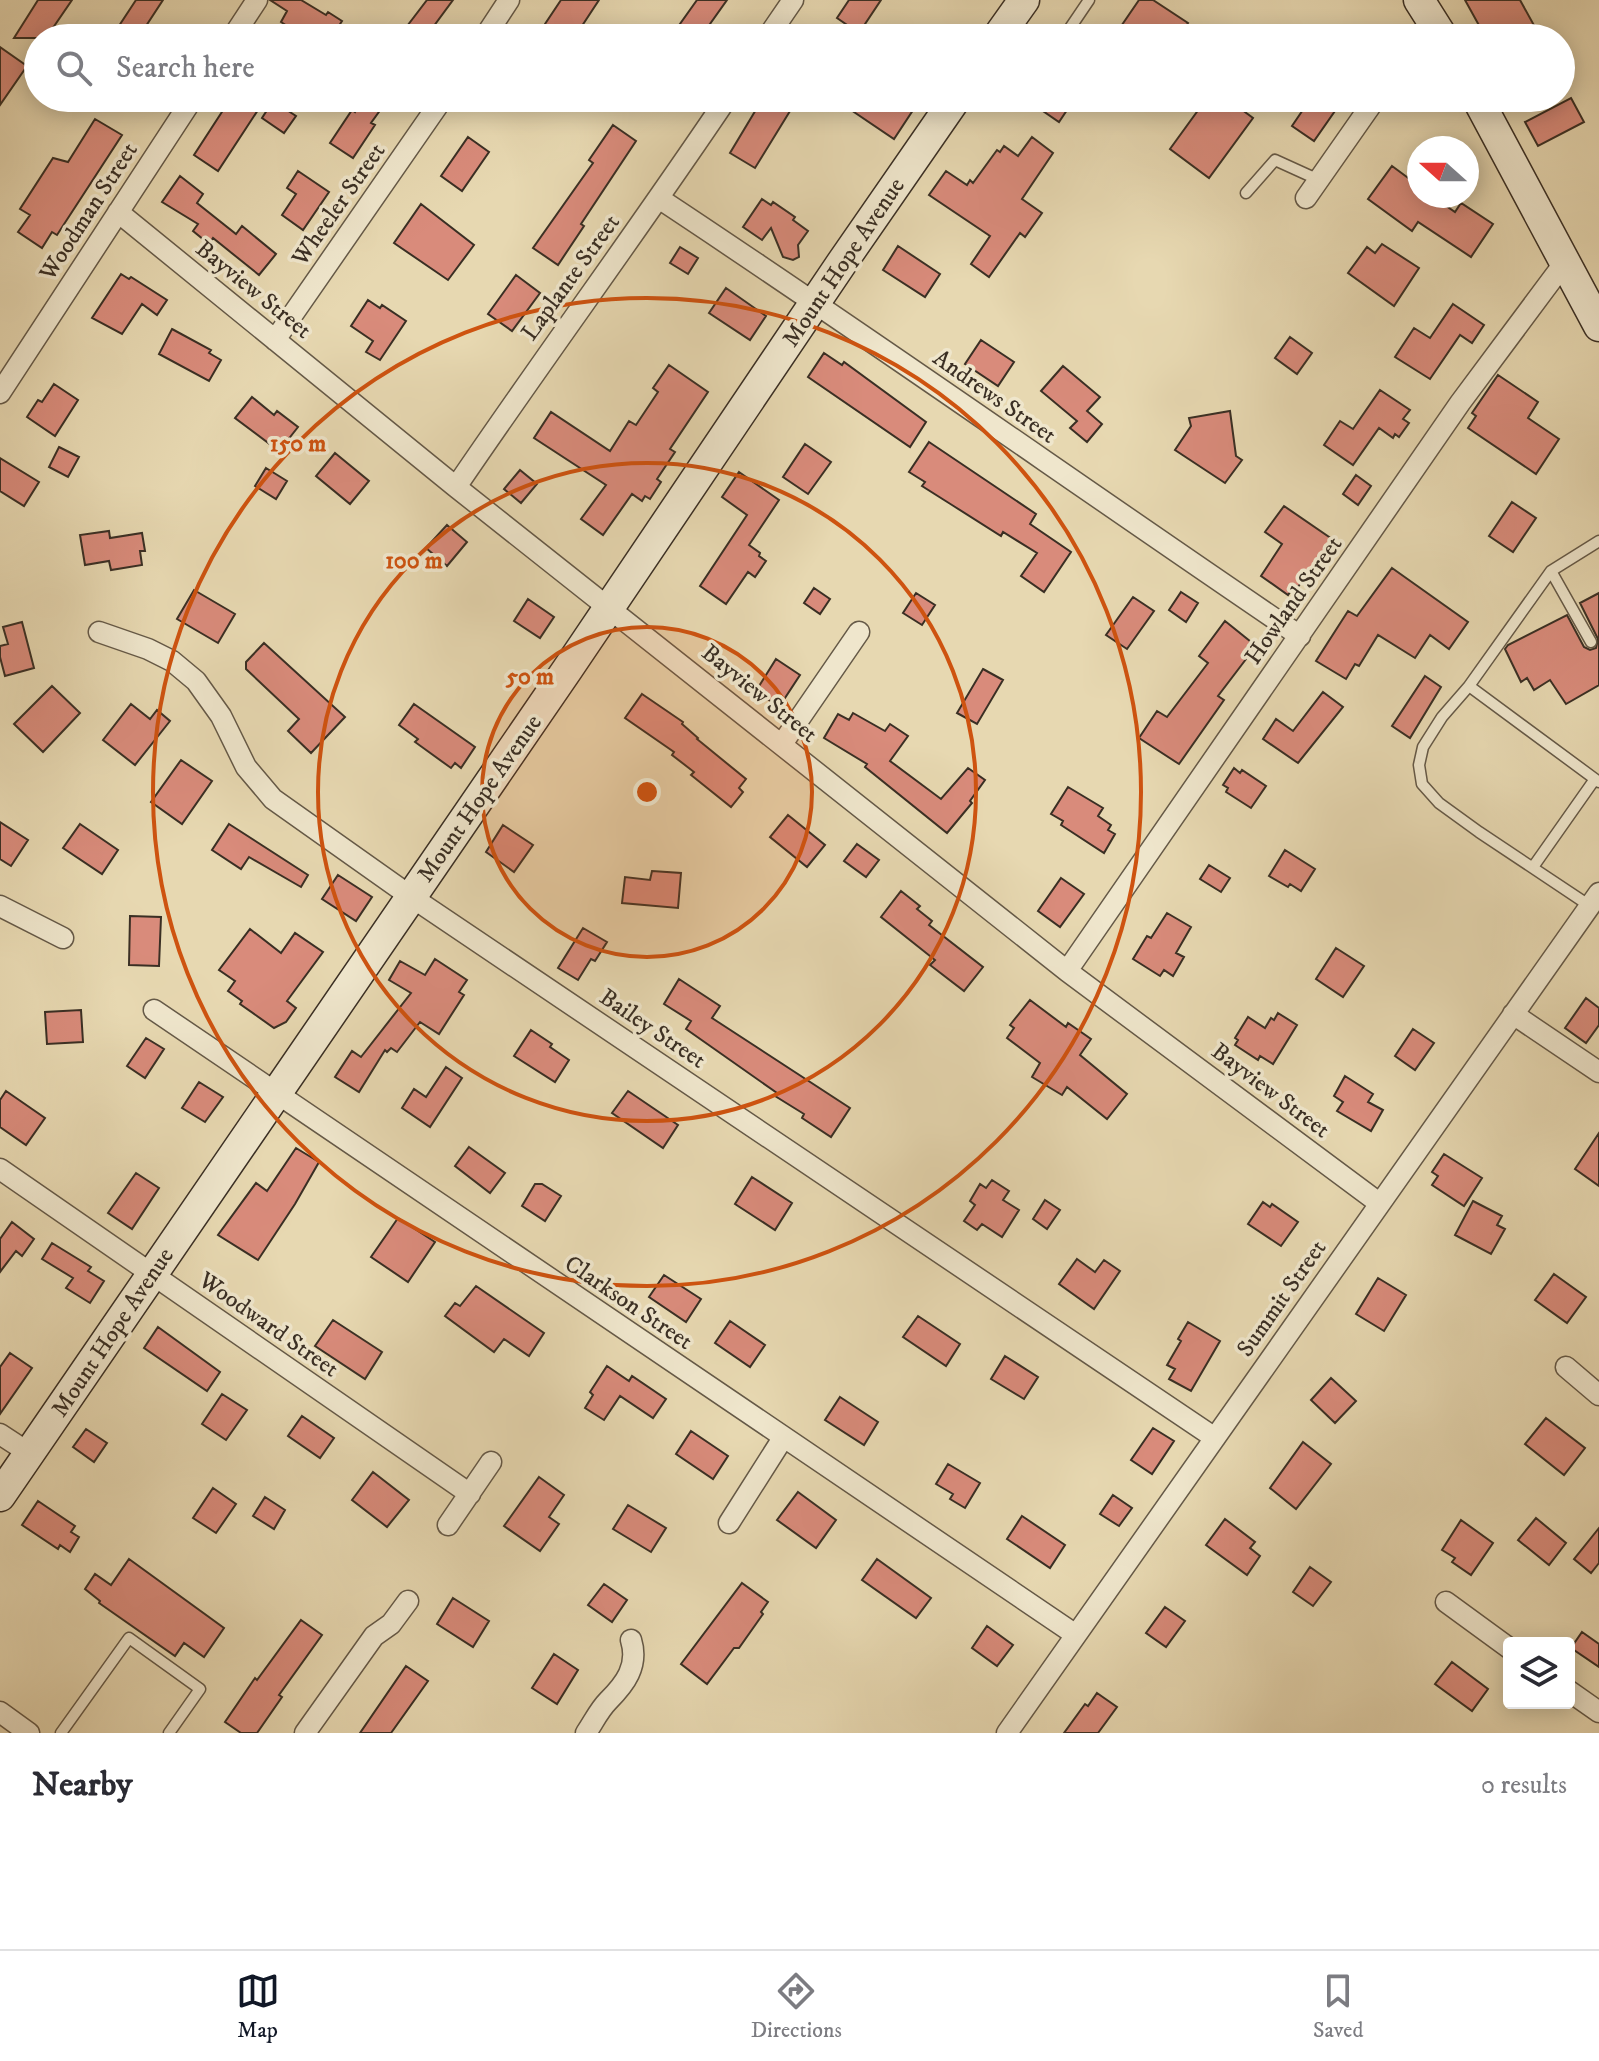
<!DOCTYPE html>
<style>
body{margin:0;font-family:"IM FELL DW Pica",serif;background:#f7f7f7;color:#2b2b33}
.controls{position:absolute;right:24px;bottom:24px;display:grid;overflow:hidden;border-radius:8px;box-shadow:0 4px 20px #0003}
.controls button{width:72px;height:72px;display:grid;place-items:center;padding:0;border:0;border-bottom:2px solid #e1e1e2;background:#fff;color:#2b2b33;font:40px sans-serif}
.compass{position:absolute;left:1407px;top:136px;width:72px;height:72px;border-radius:50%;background:#fff;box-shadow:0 4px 20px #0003;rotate:291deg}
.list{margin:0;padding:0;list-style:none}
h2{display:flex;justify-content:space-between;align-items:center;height:104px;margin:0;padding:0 32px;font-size:34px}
h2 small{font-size:26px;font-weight:400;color:#7c7c81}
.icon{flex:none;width:44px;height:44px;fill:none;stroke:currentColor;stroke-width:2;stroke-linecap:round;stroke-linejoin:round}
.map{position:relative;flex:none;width:1599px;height:1733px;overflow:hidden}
.search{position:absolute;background:#fff;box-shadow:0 4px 20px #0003;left:24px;right:24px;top:24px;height:88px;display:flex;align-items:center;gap:20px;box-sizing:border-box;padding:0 28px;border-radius:44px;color:#7c7c81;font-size:30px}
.sheet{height:216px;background:#fff}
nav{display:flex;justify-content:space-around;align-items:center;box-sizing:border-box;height:112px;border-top:2px solid #e1e1e2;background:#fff;font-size:22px;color:#7c7c81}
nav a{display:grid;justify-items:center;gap:4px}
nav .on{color:#111827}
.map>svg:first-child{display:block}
.building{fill:#d98b7b;stroke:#3a2f24;stroke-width:2}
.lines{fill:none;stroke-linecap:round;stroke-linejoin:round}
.service-casing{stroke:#655947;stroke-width:13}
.minor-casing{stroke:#655947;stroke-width:23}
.secondary-casing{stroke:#3a2f24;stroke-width:33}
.service{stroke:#efe6cc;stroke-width:10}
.minor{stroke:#efe6cc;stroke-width:20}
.secondary{stroke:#efe6cc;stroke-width:30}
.ring{fill:none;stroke:#ce5310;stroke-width:4}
.labels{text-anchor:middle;stroke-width:7;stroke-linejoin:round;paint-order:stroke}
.street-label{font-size:24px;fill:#3a2f24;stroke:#efe6cc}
.centre{fill:#ce5310;stroke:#efe6cc;stroke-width:4}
.ring-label{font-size:24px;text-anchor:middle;font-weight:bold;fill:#ce5310;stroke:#efe6cc;stroke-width:7;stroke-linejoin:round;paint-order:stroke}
</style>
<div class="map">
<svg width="1599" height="1733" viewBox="0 0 1599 1733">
<rect width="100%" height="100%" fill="#e7d8b1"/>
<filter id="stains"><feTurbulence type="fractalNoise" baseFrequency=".0025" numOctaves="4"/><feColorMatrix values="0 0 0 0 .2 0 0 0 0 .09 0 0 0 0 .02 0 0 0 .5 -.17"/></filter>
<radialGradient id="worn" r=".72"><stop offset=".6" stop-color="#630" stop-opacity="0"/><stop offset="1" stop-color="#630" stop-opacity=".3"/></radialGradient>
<path class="building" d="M38,0H72L46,38H14Z
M136,0H163L146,26L165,38H111Z
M270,0H301L326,15L328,12L342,21L331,38L315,30L310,38H306L281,22L287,11Z
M427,0H453L425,38H398Z
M561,0H599L574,38H565L545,24Z
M697,0H727L700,38H670Z
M849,0H881L859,33L837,18Z
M1139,0H1153L1188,23L1178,38H1113Z
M1465,0H1520L1541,38H1486Z
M0,47L27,66L0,105Z
M231,98H241L258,110L218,171L194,155Z
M364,98L381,109L371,123L375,125L353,158L330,143L352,110L355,112Z
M763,98H798L755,168L730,153Z
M859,98H921L894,139L851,110Z
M1024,98H1075L1059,122Z
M1207,98H1226L1253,118L1209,178L1170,149Z
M1311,98H1344L1314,141L1292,126Z
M1571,98L1584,122L1538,146L1525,122Z
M273,101L296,116L284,133L262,118Z
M95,119L122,135L57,235L52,232L42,248L18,232L30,215L20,209L53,158L68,162Z
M613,125L636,141L581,224L584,226L558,265L533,248L593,163L589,160Z
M468,137L489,152L462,191L441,176Z
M1032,137L1053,153L1022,199L1042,213L1025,237L1020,233L989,277L971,264L990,236L929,195L946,171L967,185L970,180L973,183L997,150L1000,152L1004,146L1018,156Z
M1392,166L1419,186V196H1432L1455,212L1461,203L1493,224L1471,257L1418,222L1412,231L1368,199Z
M298,171L329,192L303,230L282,215L296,194L287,188Z
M180,176L203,194L197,203L236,234L242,226L276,254L259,275L213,238L209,244L193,231L198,224L162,202Z
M762,199L771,205L773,202L795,217L793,220L808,231L798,245L799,257L793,260L783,257L771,228L762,240L743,227Z
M421,204L474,245L448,280L394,243Z
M1382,244L1419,268L1394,306L1348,273L1367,247L1375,253Z
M898,246L940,274L925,297L883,270Z
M680,247L698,258L688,274L670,263Z
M121,274L129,279L131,277L167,300L157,315L142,304L122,334L92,318Z
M516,275L540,293L512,331L488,314Z
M726,288L766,316L750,340L709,313Z
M368,300L380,308L382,305L406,321L380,360L366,352L373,341L351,326Z
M1453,304L1484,325L1472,343L1460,335L1430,379L1395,357L1414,328L1430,338Z
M172,329L211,350L209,353L221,360L209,381L159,354Z
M1290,337L1312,353L1297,374L1275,358Z
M981,340L1014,362L998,386L965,364Z
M824,353L842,365L844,362L926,422L910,447L808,377Z
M669,365L708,392L670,449L675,452L657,479L661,482L650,499L645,496L642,501L632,494L603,535L581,519L606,485L534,438L551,412L610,451L629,421L636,425L658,392L653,388Z
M1063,366L1100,397L1087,411L1102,424L1087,442L1070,428L1077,421L1041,391Z
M1498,375L1538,402L1528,418L1559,439L1536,474L1468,428L1476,416L1472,413Z
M54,384L78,400L55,436L27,417L38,400L42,402Z
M1380,390L1410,410L1403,419L1409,423L1399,437L1395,434L1393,438L1379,428L1353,465L1324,445L1340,421L1353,429Z
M252,397L274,415L277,411L298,427L279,451L235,418Z
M1230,411L1236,456L1242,460L1225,483L1175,450L1191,426L1189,418Z
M929,442L1036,514L1030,524L1071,552L1044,592L1021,576L1037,553L1003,532L1001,536L952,505L922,486L925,482L909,472Z
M805,444L831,462L808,494L783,477Z
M59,447L79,457L68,477L49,467Z
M335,453L369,481L350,504L316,476Z
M0,458L39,482L24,506L0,491Z
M266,468L287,481L276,499L255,486Z
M520,470L537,484L521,503L504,489Z
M739,472L779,500L749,545L760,553L759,556L766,561L755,577L748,572L726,604L700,586L747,515L722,497Z
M1356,475L1371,486L1358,505L1343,494Z
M1512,502L1536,518L1513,552L1489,536Z
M1284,506L1332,539L1298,587L1295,585L1288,595L1261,576L1282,544L1265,532Z
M447,525L467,542L447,566L426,548Z
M109,531L110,538L142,533L145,551H140L142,565L111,570L109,561L85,565L80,535Z
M1392,568L1468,622L1449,649L1430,635L1415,658L1378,635L1359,666L1355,664L1346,679L1316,661L1348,611L1357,616Z
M814,588L830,599L820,614L804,603Z
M194,590L235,614L218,643L177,619Z
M1181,592L1198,603L1186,622L1169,610Z
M916,593L935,605L922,625L903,613Z
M1599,593V685L1566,704L1550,680L1534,690L1527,678L1521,682L1505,649L1508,645L1567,615L1584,647L1590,650L1596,648L1598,639L1580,603Z
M1133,597L1154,611L1127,649L1106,635Z
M528,599L554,617L540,638L514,621Z
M1225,621L1256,646L1218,696L1224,700L1179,764L1139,738L1157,711L1167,717L1208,663L1199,656Z
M22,622L34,668L5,676L0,657V646L8,644L3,627Z
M264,643L345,717L311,753L288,731L299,719L246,669V662Z
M776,659L800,675L779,707L756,691Z
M983,669L1003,680L977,724L957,713Z
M1425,676L1441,687L1410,738L1392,726Z
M52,686L80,713L43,752L14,724Z
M1323,692L1343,707L1298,763L1263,739L1276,719L1293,731Z
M642,694L683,722L682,724L698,738L697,739L746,779L739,788L743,792L731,807L691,775L694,772L672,755L674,752L625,718Z
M131,704L150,719L157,710L170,721L135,765L103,740Z
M414,704L475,747L461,768L455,763L451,768L415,742L418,739L399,725Z
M853,713L885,731L890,724L908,736L890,761L941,799L968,768L985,780L970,801L972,803L947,833L865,767L867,764L824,738L838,714L849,720Z
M181,760L212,781L182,824L151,802Z
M1234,768L1240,773L1242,770L1266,786L1251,808L1226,792L1228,788L1223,785Z
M1068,787L1103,808L1098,816L1111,825L1108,830L1115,834L1104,853L1061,825L1063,821L1051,814Z
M788,815L825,845L807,867L770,837Z
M0,822L28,840L11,866L0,859Z
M80,824L118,850L102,874L63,848Z
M229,824L308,875L301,887L249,857L241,869L212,850Z
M503,825L533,845L514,872L486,852Z
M857,844L879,860L866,877L844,861Z
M1285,850L1315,869L1301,891L1290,884L1288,887L1269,876Z
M1209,865L1230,878L1221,892L1200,879Z
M652,871L681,873L678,908L622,903L625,877L650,880Z
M338,875L372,897L356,921L322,899Z
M1061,878L1084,894L1060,927L1038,911Z
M901,891L920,906L917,909L932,921L929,925L983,967L964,991L930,965L935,960L881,917Z
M1167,913L1191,927L1176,953L1184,957L1173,976L1164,970L1160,976L1133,959L1147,936L1151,938Z
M130,916L161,917L159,966L129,965Z
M583,928L607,942L595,961L591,959L578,980L558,968Z
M250,929L281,953L295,933L323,952L287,1001L296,1008L286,1022L274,1028L240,1004L242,1001L228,991L235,981L219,970Z
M1336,948L1364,966L1343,997L1316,979Z
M435,959L467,980L459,992L464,995L439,1034L420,1022L397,1052L391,1048L387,1052L385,1050L359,1092L335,1077L352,1051L361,1057L411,993L389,980L400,961L425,975Z
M679,979L720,1006L712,1018L850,1108L831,1137L802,1118L804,1114L775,1096L777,1093L686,1029L691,1021L664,1004Z
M1586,998L1599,1008V1025L1586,1043L1565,1028Z
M1030,1000L1066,1027L1068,1023L1091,1039L1080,1055L1127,1094L1107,1119L1067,1087L1062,1095L1032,1077L1040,1063L1007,1038L1014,1028L1010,1025Z
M81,1010L83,1042L47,1044L45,1012Z
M1278,1013L1297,1025L1273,1064L1260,1056L1258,1060L1235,1045L1238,1040L1235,1038L1248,1017L1265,1028L1271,1018L1274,1020Z
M1413,1029L1434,1043L1415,1070L1395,1056Z
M531,1030L552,1044L550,1047L569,1060L555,1082L514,1056Z
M146,1038L164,1049L145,1078L127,1066Z
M446,1067L462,1078L430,1127L402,1108L414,1089L426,1097Z
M1345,1076L1373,1094L1368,1102L1383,1110L1371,1131L1337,1111L1343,1102L1334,1096Z
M199,1082L223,1097L205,1122L182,1108Z
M6,1091L45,1118L26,1145L0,1127V1100Z
M628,1091L678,1125L663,1148L612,1113Z
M1599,1133V1186L1575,1169Z
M469,1147L505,1173L490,1193L455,1166Z
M296,1148L319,1162L295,1204L258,1260L218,1235L256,1183L267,1191Z
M1444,1154L1482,1178L1464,1206L1432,1185L1438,1176L1432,1172Z
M136,1173L159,1188L132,1229L108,1213Z
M752,1177L792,1203L775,1230L735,1204Z
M992,1180L1009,1191L1003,1200L1019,1210L1002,1237L982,1224L977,1230L964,1221L975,1205L970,1201L980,1184L986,1188Z
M535,1184H542L561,1196L545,1221L522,1206Z
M1045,1200L1060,1210L1047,1229L1033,1219Z
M1473,1201L1502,1216L1497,1225L1505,1229L1491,1254L1455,1235Z
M1263,1202L1270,1207L1272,1204L1298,1222L1281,1246L1248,1224Z
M398,1218L435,1242L408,1282L371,1257Z
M12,1222L34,1239L22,1256L16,1251L0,1272V1239Z
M52,1243L91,1267L88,1271L104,1281L90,1303L66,1288L73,1278L42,1259Z
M1077,1259L1095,1272L1104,1260L1120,1271L1094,1309L1059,1284Z
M1554,1274L1586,1297L1567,1323L1535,1300Z
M664,1275L701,1299L686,1322L649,1297Z
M1378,1278L1406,1295L1384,1331L1356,1314Z
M476,1286L544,1333L529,1356L504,1339L494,1352L445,1316L455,1303L460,1306Z
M918,1316L960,1344L946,1366L903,1337Z
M333,1320L382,1352L365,1379L315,1346Z
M730,1321L765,1345L750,1367L715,1343Z
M1188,1322L1220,1341L1191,1391L1169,1379L1175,1369L1167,1365L1181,1341L1178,1339Z
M158,1327L220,1372L207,1391L144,1348Z
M10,1353L32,1368L0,1414V1367Z
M1005,1356L1038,1377L1024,1399L991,1379Z
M607,1366L629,1381L632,1376L666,1399L653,1418L620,1396L604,1420L585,1408L593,1395L590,1392Z
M1331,1378L1356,1401L1335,1423L1311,1400Z
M222,1394L247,1410L226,1440L202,1424Z
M840,1397L878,1422L864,1445L825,1420Z
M302,1416L334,1438L320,1458L288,1436Z
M1546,1418L1585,1448L1564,1475L1525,1444Z
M1153,1428L1174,1441L1152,1474L1131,1460Z
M86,1429L107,1443L94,1462L73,1447Z
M691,1431L728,1456L713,1479L676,1454Z
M1303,1442L1331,1464L1296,1509L1270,1488Z
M948,1464L980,1483L965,1508L950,1499L953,1494L936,1484Z
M373,1472L409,1500L387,1527L352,1500Z
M539,1477L564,1495L549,1517L559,1524L540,1551L504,1526Z
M213,1488L236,1504L216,1533L193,1518Z
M798,1492L836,1520L816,1548L777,1520Z
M1113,1495L1132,1508L1119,1526L1100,1514Z
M265,1497L285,1510L274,1529L253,1516Z
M38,1501L75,1526L71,1532L79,1537L70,1552L60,1545L58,1549L22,1525Z
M628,1505L666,1528L651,1552L613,1529Z
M1022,1516L1065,1545L1050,1568L1007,1539Z
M1536,1518L1566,1543L1549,1565L1518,1540Z
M1225,1519L1255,1542L1250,1548L1260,1556L1247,1575L1206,1545Z
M1461,1520L1493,1543L1471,1575L1452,1562L1455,1558L1442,1550Z
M1599,1528V1563L1591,1573L1574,1559Z
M129,1559L224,1628L204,1657L184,1643L175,1656L99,1603L100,1601L85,1589L95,1574L111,1585Z
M877,1559L931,1598L916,1618L862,1580Z
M1310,1567L1331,1582L1313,1606L1293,1592Z
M742,1583L768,1602L761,1612L763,1614L739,1648H734L707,1684L681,1664Z
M604,1584L627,1600L612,1622L588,1605Z
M453,1598L489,1621L473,1647L437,1624Z
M1165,1607L1185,1621L1166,1647L1146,1633Z
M301,1620L322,1635L279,1695L282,1697L257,1733H241L225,1722L255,1678L257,1680Z
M987,1626L1013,1645L997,1666L972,1648Z
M1582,1632L1599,1644V1667L1571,1648Z
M554,1654L578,1670L557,1704L532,1688Z
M1452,1662L1488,1689L1472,1711L1435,1684Z
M406,1666L428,1681L391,1733H360Z
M1097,1693L1117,1707L1098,1733H1064L1085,1704L1088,1706Z"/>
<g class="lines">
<defs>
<path id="service" d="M1066,34L1089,0
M1246,193L1275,160L1319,180
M1599,541L1551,571L1469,686L1599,782
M1551,571L1591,642
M1469,686L1442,717L1423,747L1419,765L1422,784L1439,803L1479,832L1590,906
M1533,867L1595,779
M61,1733L129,1638L200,1689L169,1733"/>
<path id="minor" d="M232,38L257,0
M484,38L509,0
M767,38L793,0
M1306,198L1376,98
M660,199C875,341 1086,491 1300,636
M118,212L456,487L1067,971L1379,1203
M275,340L443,98
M0,393L193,98
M456,487C545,356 639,229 727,98
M99,632L148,649L172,661L196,681L221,716L246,767L273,799L410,896L1215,1438
M782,744L859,632
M0,906L63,938
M1067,971L1460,403L1565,262
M154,1010L1076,1635
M1513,1014L1599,1072
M0,1169L470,1494
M1566,1367L1599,1395
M0,1434L29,1453
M729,1523L783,1438
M448,1525L491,1462
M1446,1602L1509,1648
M1569,1691L1599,1712
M0,1712L29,1733
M305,1733L374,1636L391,1624L408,1601
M586,1733C593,1723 599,1710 608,1701C625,1684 639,1666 631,1640
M1007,1733L1599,893"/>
<path id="secondary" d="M1419,0L1443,38
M997,38L1024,0
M1477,98L1599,326
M0,1496L567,670L841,264L956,98"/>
</defs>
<use href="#service" class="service-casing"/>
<use href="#minor" class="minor-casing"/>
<use href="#secondary" class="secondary-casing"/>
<use href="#service" class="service"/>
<use href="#minor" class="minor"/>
<use href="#secondary" class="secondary"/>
</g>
<circle cx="647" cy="792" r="165" fill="#ce5310" fill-opacity=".12"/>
<g class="ring">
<circle cx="647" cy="792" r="165"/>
<circle cx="647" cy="792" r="329"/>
<circle cx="647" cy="792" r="494"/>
</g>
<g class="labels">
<g class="street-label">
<text transform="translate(338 204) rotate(-55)" y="8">Wheeler Street</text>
<text transform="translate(88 211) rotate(-57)" y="8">Woodman Street</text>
<text transform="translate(843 262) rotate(-56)" y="8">Mount Hope Avenue</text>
<text transform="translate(570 277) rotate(-54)" y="8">Laplante Street</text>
<text transform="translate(254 289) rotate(39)" y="8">Bayview Street</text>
<text transform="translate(995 396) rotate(35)" y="8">Andrews Street</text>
<text transform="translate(1293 600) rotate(-55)" y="8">Howland Street</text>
<text transform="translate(760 693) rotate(39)" y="8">Bayview Street</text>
<text transform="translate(479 798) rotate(-55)" y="8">Mount Hope Avenue</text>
<text transform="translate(653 1028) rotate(34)" y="8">Bailey Street</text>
<text transform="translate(1271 1090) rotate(37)" y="8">Bayview Street</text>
<text transform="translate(1281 1298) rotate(-55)" y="8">Summit Street</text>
<text transform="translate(629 1302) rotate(34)" y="8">Clarkson Street</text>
<text transform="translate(269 1324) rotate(35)" y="8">Woodward Street</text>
<text transform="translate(112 1332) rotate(-56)" y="8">Mount Hope Avenue</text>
</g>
</g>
<circle cx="647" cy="792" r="12" class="centre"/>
<g class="ring-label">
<text x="298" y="451">150 m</text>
<text x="414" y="568">100 m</text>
<text x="530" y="684">50 m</text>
</g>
<rect width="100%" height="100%" filter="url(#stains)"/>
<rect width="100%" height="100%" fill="url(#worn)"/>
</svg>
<div class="controls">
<button><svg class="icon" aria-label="layers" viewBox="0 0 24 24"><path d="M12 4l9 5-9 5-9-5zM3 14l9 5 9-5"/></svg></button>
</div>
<svg class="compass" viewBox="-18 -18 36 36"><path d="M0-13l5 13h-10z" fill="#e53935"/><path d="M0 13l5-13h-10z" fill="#7c7c81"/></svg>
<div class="search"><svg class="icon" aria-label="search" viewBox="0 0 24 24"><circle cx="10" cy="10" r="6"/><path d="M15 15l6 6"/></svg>Search here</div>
</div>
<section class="sheet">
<h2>Nearby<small>0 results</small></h2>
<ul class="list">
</ul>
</section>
<nav>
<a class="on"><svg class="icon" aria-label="map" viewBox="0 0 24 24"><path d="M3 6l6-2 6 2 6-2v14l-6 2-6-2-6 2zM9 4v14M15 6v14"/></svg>Map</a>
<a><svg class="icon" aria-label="directions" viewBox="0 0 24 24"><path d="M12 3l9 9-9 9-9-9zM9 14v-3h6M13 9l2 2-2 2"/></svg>Directions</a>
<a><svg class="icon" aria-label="saved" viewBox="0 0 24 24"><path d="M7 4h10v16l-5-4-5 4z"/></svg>Saved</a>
</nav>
